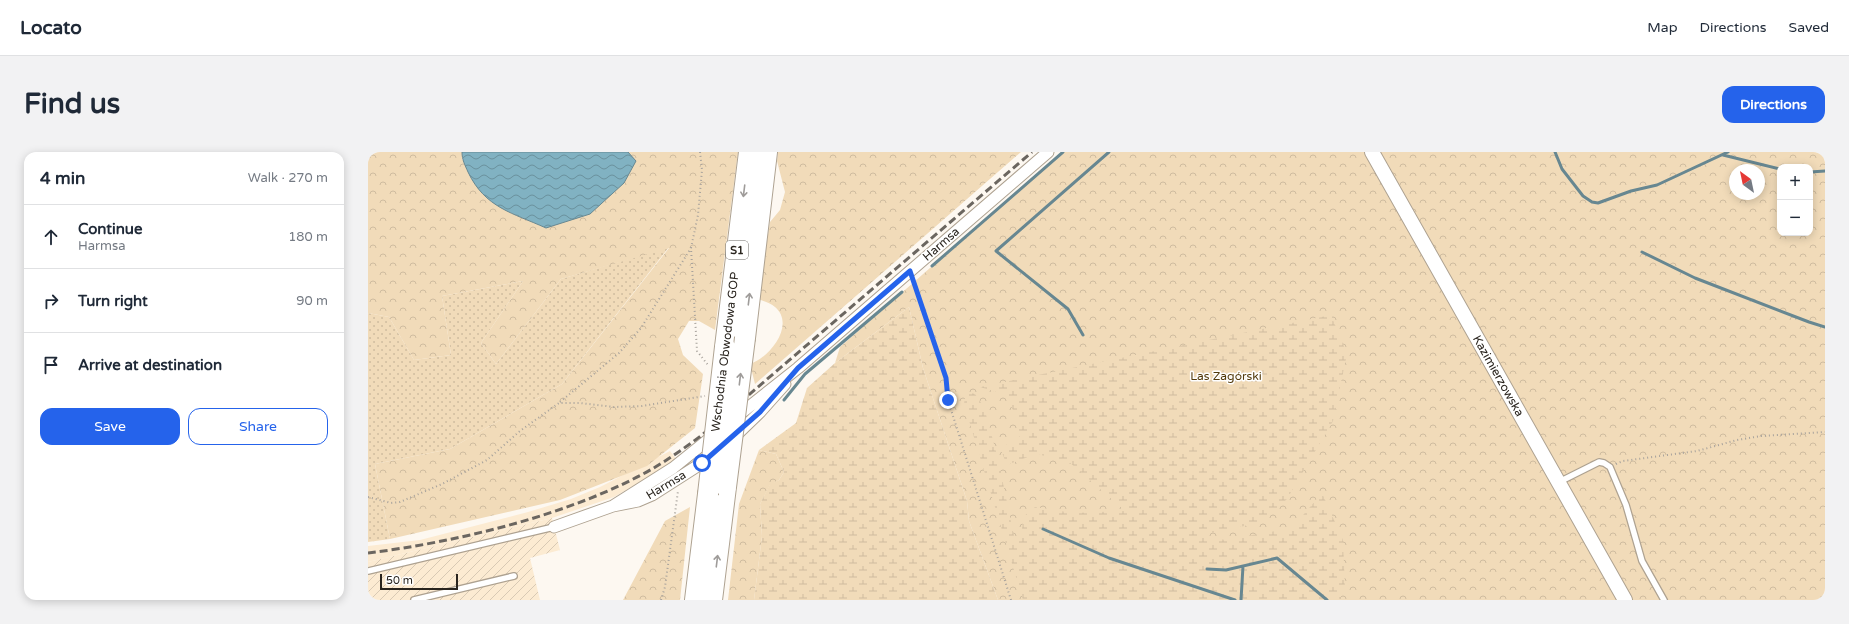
<!DOCTYPE html>
<meta charset="utf-8">
<style>
body{margin:0;font-family:"Varela Round",sans-serif;background:#f2f2f3;color:#1f2937}
.controls{position:absolute;right:12px;top:12px;display:grid;overflow:hidden;border-radius:8px;box-shadow:0 2px 10px #0003}
.controls button{width:36px;height:36px;display:grid;place-items:center;padding:0;border:0;border-bottom:1px solid #e0e1e3;background:#fff;color:#1f2937;font:20px sans-serif}
.compass{position:absolute;left:1361px;top:12px;width:36px;height:36px;border-radius:50%;background:#fff;box-shadow:0 2px 10px #0003;rotate:327deg}
.scale{position:absolute;left:12px;bottom:10px;width:78px;box-sizing:border-box;padding-left:4px;border:2px solid #29241e;border-top:0;font-size:11px;line-height:14px;white-space:nowrap;color:#29241e;-webkit-text-stroke:3px #fff;paint-order:stroke}
.stop{position:absolute;width:12px;height:12px;margin:-9px;border:3px solid #2563eb;border-radius:50%;background:#fff}
.stop.end{background:#2563eb;border-color:#fff;box-shadow:0 1px 4px #0008}
.list{margin:0;padding:0;list-style:none}
h2{display:flex;justify-content:space-between;align-items:center;height:52px;margin:0;padding:0 16px;font-size:17px}
h2 small{font-size:13px;font-weight:400;color:#747a83}
.list li{display:grid;grid-template-columns:26px 1fr auto;gap:12px;align-items:center;box-sizing:border-box;height:64px;padding:0 16px;border-top:1px solid #e0e1e3}
.list b{display:block;font-size:15px;white-space:nowrap}
.list p{margin:0;font-size:13px;white-space:nowrap;color:#747a83}
.list em{font-size:13px;font-style:normal;color:#747a83}
.actions{display:flex;gap:8px;padding:12px 16px}
.actions a{flex:1;padding:9px 0;border:1px solid #2563eb;border-radius:12px;text-align:center;font-size:14px;color:#2563eb}
.actions .main{background:#2563eb;color:#fff}
.icon{flex:none;width:22px;height:22px;fill:none;stroke:currentColor;stroke-width:2;stroke-linecap:round;stroke-linejoin:round}
.map{position:relative;flex:none;width:1457px;height:448px;overflow:hidden;border-radius:12px}
header{display:flex;align-items:center;gap:24px;box-sizing:border-box;height:56px;padding:0 20px;background:#fff;border-bottom:1px solid #e0e1e3}
header strong{font-size:19px}
nav{display:flex;gap:22px;margin-inline-start:auto;font-size:14px}
.intro{display:flex;align-items:center;justify-content:space-between;box-sizing:border-box;height:96px;padding:0 24px}
h1{margin:0;font-size:28px}
.button{padding:10px 18px;border-radius:12px;background:#2563eb;color:#fff;font-size:14px;font-weight:700}
main{display:flex;gap:24px;padding:0 24px}
aside{flex:1;background:#fff;border-radius:12px;box-shadow:0 2px 10px #0003}
.map>svg:first-child{display:block}
.industrial{fill:url(#industrial-furrows)}
.built{fill:#fcebd2}
.grass{fill:url(#grass-dots)}
.forest{fill:url(#forest-crowns);fill-rule:evenodd}
.wetland{fill:url(#wetland-marsh)}
.water{fill:url(#water-waves);stroke:#678791}
.lines{fill:none;stroke-linecap:round;stroke-linejoin:round}
.stream{stroke:#678791;stroke-width:3}
.service-casing{stroke:#aea291;stroke-width:8}
.minor-casing{stroke:#aea291;stroke-width:13}
.tertiary-casing{stroke:#aea291;stroke-width:16}
.motorway-casing{stroke:#aea291;stroke-width:22}
.path{stroke:#a7a29c;stroke-width:2;stroke-dasharray:1 3;stroke-linecap:butt}
.service{stroke:#fff;stroke-width:5.5}
.minor{stroke:#fff;stroke-width:11}
.tertiary{stroke:#fff;stroke-width:14}
.motorway{stroke:#fff;stroke-width:20}
.rail{stroke:#6b6660;stroke-width:3;stroke-dasharray:8 4;stroke-linecap:butt}
.motorway-bridge-casing{stroke:#aea291;stroke-width:22;stroke-linecap:butt}
.motorway-bridge{stroke:#fff;stroke-width:20}
.oneway{stroke:#9f9c9a}
.route{stroke:#2563eb;stroke-width:5}
.labels{text-anchor:middle;stroke-width:3;stroke-linejoin:round;paint-order:stroke}
.shield{fill:#fff;stroke:#696662;stroke-width:1}
.shield-label{font-size:11px;font-weight:bold;fill:#29241e}
.street-label{font-size:12px;fill:#29241e;stroke:#fff}
.park-label{font-size:12px;fill:#533a0b;stroke:#fff}
</style>
<header>
<strong>Locato</strong>
<nav><a>Map</a><a>Directions</a><a>Saved</a></nav>
</header>
<div class="intro"><h1>Find us</h1><a class="button">Directions</a></div>
<main>
<aside>
<h2>4 min<small>Walk · 270 m</small></h2>
<ul class="list">
<li><svg class="icon" aria-label="ahead" viewBox="0 0 24 24"><path d="M12 20V5M6 11l6-6 6 6"/></svg><div><b>Continue</b><p>Harmsa</p></div><em>180 m</em></li>
<li><svg class="icon" aria-label="right" viewBox="0 0 24 24"><path d="M7 20v-9h11M14 6l5 5-5 5"/></svg><div><b>Turn right</b></div><em>90 m</em></li>
<li><svg class="icon" aria-label="arrive" viewBox="0 0 24 24"><path d="M6 21V4h12l-3 4 3 4H6"/></svg><div><b>Arrive at destination</b></div></li>
</ul>
<div class="actions"><a class="main">Save</a><a>Share</a></div>
</aside>
<div class="map">
<svg width="1457" height="448" viewBox="0 0 1457 448">
<defs>
<pattern id="industrial-furrows" width="10" height="10" patternUnits="userSpaceOnUse"><rect width="10" height="10" fill="#fcebd2"/><path d="M-1 1l2-2M0 10L10 0M9 11l2-2" fill="none" stroke="#d8c9b4"/></pattern>
<pattern id="grass-dots" width="8" height="8" patternUnits="userSpaceOnUse"><rect width="8" height="8" fill="#f1dbb9"/><path d="M2 2h.1M6 6h.1" fill="none" stroke="#cfbc9f" stroke-width="1.8" stroke-linecap="round"/></pattern>
<pattern id="forest-crowns" width="20" height="18" patternUnits="userSpaceOnUse"><rect width="20" height="18" fill="#f1dbb9"/><path d="M2 6a3 3 0 1 1 6 0M12 15a3 3 0 1 1 6 0" fill="none" stroke="#cfbc9f"/></pattern>
<pattern id="wetland-marsh" width="20" height="14" patternUnits="userSpaceOnUse"><rect width="20" height="14" fill="#f1dbb9"/><path d="M1 5h8M5 5V1M11 12h8M15 12V8" fill="none" stroke="#cfbc9f"/></pattern>
<pattern id="water-waves" width="16" height="10" patternUnits="userSpaceOnUse"><rect width="16" height="10" fill="#81b2c2"/><path d="M0 5q4-4 8 0t8 0" fill="none" stroke="#6a919d"/></pattern>
</defs>
<rect width="100%" height="100%" fill="#fdf8f1"/>
<path class="industrial" d="M184,366L192,398L162,406L172,448H0V410Z"/>
<path class="built" d="M302,299L309,308L246,345L184,366L0,410V394L52,388L160,360L203,347L232,335Z"/>
<path class="grass" d="M301,95L194,232L82,297L7,312L22,387L0,390V161L21,165L46,208L83,203L74,144L155,129L113,191L128,212L193,127Z"/>
<path class="forest" d="M0,0H94V8L268,9L260,0H370L347,178L331,169H321L310,187L315,203L335,222L327,276L279,314L192,348L22,387L7,312L82,297L194,232L301,96L193,127L128,212L113,191L155,129L74,144L83,203L46,208L21,165L0,161Z
M410,0H653L387,232L382,212C401,206 428,173 407,155C403,151 395,149 390,147L402,70L412,58L417,40L409,9Z
M694,0H997L1249,448H630L601,369L599,349L555,216L541,155L467,211L472,195Z
M1012,0H1457V448H1264ZM1412,15H1442V81H1412ZM1367,18H1391V42H1367Z
M391,298L408,302L416,320L411,328L402,333L392,352L394,384L386,448H360L371,352Z
M322,355L312,448H255L297,369Z"/>
<path class="wetland" d="M541,155L555,216L599,349L601,369L630,448H386L394,384L392,352L402,332L411,328L416,320L408,302L391,298L428,271L439,236L467,211Z
M963,163L979,202L965,269L919,347L895,370L834,383L857,388L924,376L954,341L975,388L977,437L971,448H655L596,252L597,245L600,240L607,242L616,255L630,307L647,389L654,378L655,365L667,355L705,361L757,359L700,309L668,302L639,313L632,296L652,286L650,269L638,243L612,235Z"/>
<path class="water" d="M94,0H260L268,9L256,31L222,62L178,76C145,61 117,56 100,20C97,13 94,8 94,0Z"/>
<g class="lines">
<path class="stream" d="M1187,0L1194,17L1215,44L1224,50L1230,51L1263,39L1289,33L1360,0
M1355,3L1412,17
M1442,20L1457,19
M1274,100L1327,126L1441,170L1457,175
M564,114L695,0
M715,183L700,157L628,99L741,0
M416,248L437,222L534,140
M675,377L741,406L867,448
M839,417L858,418L909,406L959,448
M873,448L875,414"/>
<defs>
<path id="service" d="M1191,330L1231,310L1236,311L1242,315L1258,353L1274,409L1296,448
M0,419L186,375
M46,448L146,424"/>
<path id="minor" d="M367,266L430,216L680,0
M365,286L392,260L417,232
M245,354L305,316L346,283
M186,375L245,354L270,349L284,343L334,311L345,302"/>
<g id="tertiary">
<path id="s1" d="M1004,0L1257,448"/>
</g>
<path id="motorway" d="M377,186L399,0
M357,195L381,0
M327,448L340,342
M344,448L358,335"/>
</defs>
<use href="#service" class="service-casing"/>
<use href="#minor" class="minor-casing"/>
<use href="#tertiary" class="tertiary-casing"/>
<use href="#motorway" class="motorway-casing"/>
<path class="path" d="M332,0L334,18L330,63L323,96L329,199L340,213
M546,130L578,226L580,248L643,448
M192,250L251,201L273,176L323,96
M1248,312L1255,309L1329,299L1369,288L1393,284L1457,280
M0,345L23,351L32,350L74,332L119,308L152,279L191,251H212L246,255L274,254L337,244
M293,448L297,435L310,339"/>
<use href="#service" class="service"/>
<use href="#minor" class="minor"/>
<use href="#tertiary" class="tertiary"/>
<use href="#motorway" class="motorway"/>
<path class="rail" d="M0,401C90,390 205,362 284,317C301,307 318,295 334,283L664,0"/>
<defs>
<path id="motorway-bridge" d="M358,335L377,186
M340,342L357,195"/>
</defs>
<use href="#motorway-bridge" class="motorway-bridge-casing"/>
<use href="#motorway-bridge" class="motorway-bridge"/>
</g>
<defs><path id="oneway-shaft" d="M-6 0H5M1.5-3L5.5 0L1.5 3" fill="none" stroke-width="1.6" stroke-linecap="round" stroke-linejoin="round"/></defs>
<g class="oneway">
<use href="#oneway-shaft" transform="translate(376 39) rotate(97)"/>
<use href="#oneway-shaft" transform="translate(381 147) rotate(-83)"/>
<use href="#oneway-shaft" transform="translate(372 227) rotate(-83)"/>
<use href="#oneway-shaft" transform="translate(349 409) rotate(-83)"/>
</g>
<g class="lines">
<path class="route" d="M334,311L392,260L430,216L542,119L578,226L580,248"/>
</g>
<g class="labels">
<rect class="shield" x="358" y="89" width="22" height="18" rx="3"/>
<g class="shield-label">
<text x="369" y="102">S1</text>
</g>
<g class="street-label">
<text transform="translate(573 92) rotate(-41)" y="4">Harmsa</text>
<text transform="translate(357 200) rotate(-83)" y="4">Wschodnia Obwodowa GOP</text>
<text dy="4" stroke="none"><textPath href="#s1" startOffset="257">Kazimierzowska</textPath></text>
<text transform="translate(298 333) rotate(-31)" y="4">Harmsa</text>
</g>
<g class="park-label">
<text x="858" y="228">Las Zagórski</text>
</g>
</g>
</svg>
<div class="controls">
<button>+</button>
<button>−</button>
</div>
<svg class="compass" viewBox="-18 -18 36 36"><path d="M0-13l5 13h-10z" fill="#e53935"/><path d="M0 13l5-13h-10z" fill="#747a83"/></svg>
<div class="scale">50 m</div>
<div class="stop" style="left:334px;top:311px"></div>
<div class="stop end" style="left:580px;top:248px"></div>
</div>
</main>
